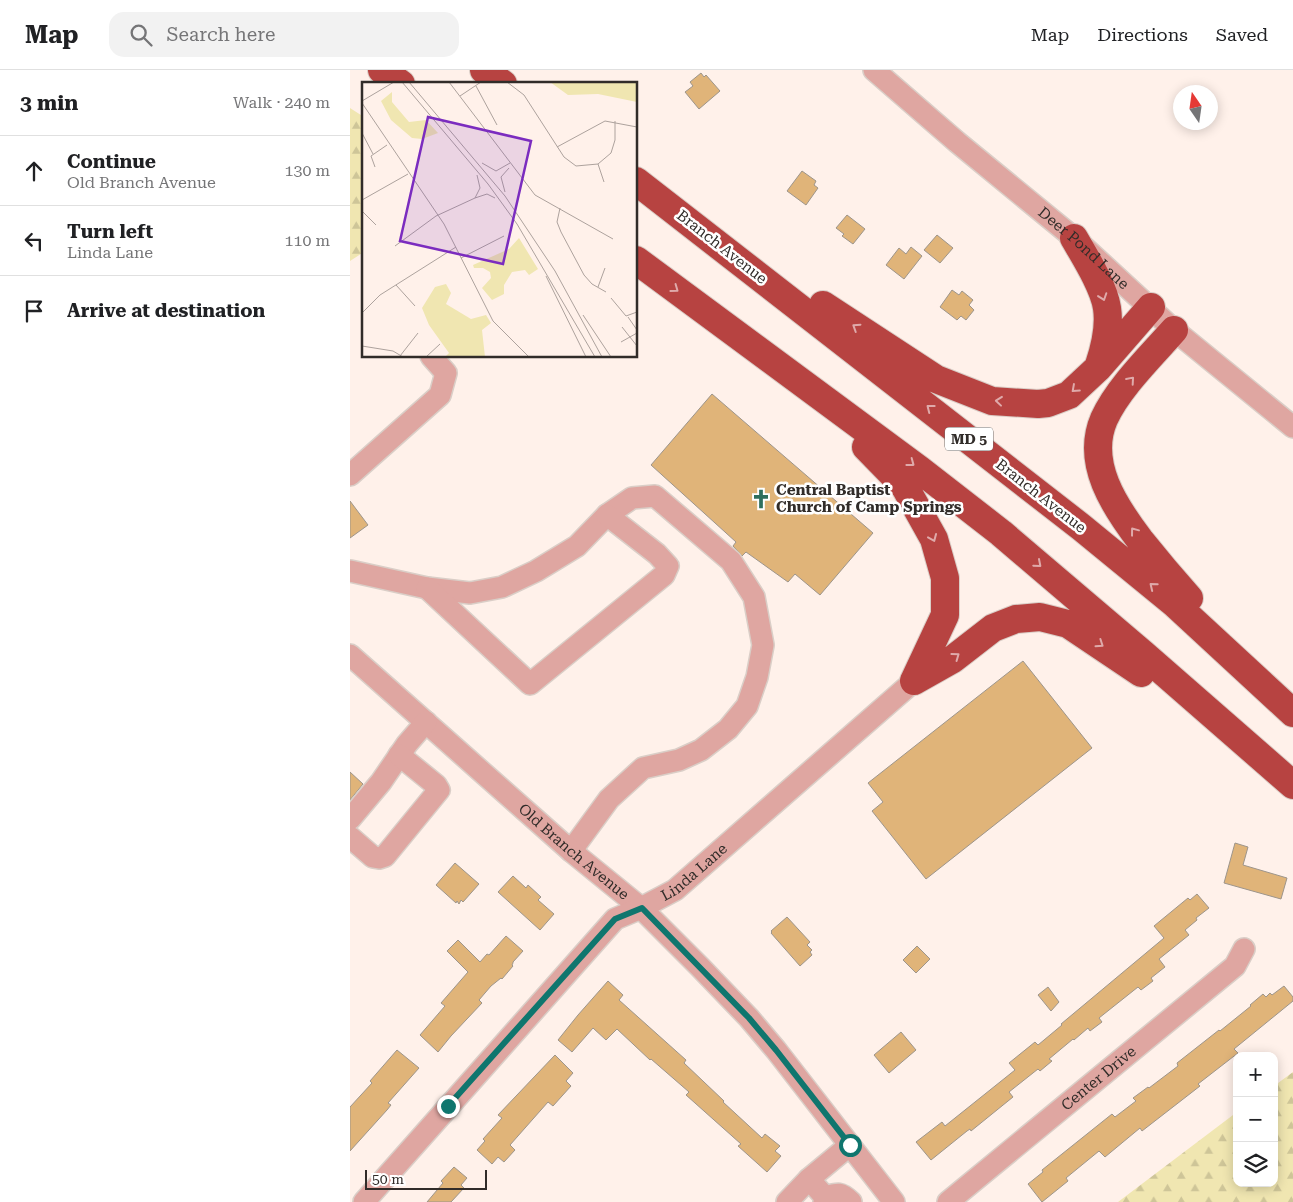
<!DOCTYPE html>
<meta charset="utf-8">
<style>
body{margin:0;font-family:"Roboto Serif",serif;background:#f2f2f2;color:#202124}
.controls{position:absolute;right:15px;bottom:15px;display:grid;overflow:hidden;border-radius:10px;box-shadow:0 2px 12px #0003}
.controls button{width:45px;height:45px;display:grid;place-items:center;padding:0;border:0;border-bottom:1px solid #e0e0e0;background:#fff;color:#202124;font:25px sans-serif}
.compass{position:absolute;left:823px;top:15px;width:45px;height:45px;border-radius:50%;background:#fff;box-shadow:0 2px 12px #0003;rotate:347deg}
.scale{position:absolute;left:15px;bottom:12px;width:122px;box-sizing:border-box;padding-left:5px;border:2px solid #312c29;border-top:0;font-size:14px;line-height:18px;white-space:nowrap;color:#312c29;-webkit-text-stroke:4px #fff;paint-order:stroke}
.stop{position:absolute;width:15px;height:15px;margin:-11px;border:4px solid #0f766e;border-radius:50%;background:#fff}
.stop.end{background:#0f766e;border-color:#fff;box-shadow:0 1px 5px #0008}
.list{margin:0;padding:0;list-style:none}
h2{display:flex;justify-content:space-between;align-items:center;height:65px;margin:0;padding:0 20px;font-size:21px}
h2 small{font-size:16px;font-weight:400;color:#757577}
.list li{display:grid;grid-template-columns:32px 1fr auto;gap:15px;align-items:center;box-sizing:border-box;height:70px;padding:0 20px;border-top:1px solid #e0e0e0}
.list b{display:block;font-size:19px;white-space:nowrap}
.list p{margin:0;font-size:16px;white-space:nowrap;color:#757577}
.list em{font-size:16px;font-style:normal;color:#757577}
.icon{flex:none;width:28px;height:28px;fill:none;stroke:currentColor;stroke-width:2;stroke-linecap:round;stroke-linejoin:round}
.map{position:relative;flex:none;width:943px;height:1132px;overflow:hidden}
header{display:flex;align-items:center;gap:30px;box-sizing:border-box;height:70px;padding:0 25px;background:#fff;border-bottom:1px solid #e0e0e0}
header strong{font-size:24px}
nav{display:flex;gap:28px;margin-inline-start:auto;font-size:18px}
.search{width:350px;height:45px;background:#f2f2f2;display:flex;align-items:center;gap:12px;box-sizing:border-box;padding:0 18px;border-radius:15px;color:#757577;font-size:19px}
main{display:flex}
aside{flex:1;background:#fff}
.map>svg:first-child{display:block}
.forest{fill:url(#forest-firs)}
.building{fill:#e0b479;stroke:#9d958b}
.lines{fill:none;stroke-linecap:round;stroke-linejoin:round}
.minor-casing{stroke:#dacec7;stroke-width:24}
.highway-casing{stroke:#dacec7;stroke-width:30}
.minor{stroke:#dfa6a1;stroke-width:21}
.highway{stroke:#b74341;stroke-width:28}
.oneway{stroke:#dfaaaa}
.route{stroke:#0f766e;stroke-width:6}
.labels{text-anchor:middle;stroke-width:5;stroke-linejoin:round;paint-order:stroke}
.shield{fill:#fff;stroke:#6f6b69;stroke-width:1}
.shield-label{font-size:14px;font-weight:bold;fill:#312c29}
.street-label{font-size:15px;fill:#312c29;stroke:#fff}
.poi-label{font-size:15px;font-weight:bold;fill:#312c29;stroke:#fff;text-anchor:start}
.inset-road{fill:none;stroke:#ada29d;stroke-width:1}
.view{fill:#7b2cbf;fill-opacity:0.15;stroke:#7b2cbf;stroke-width:2.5}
.inset-edge{fill:none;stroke:#312c29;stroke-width:2.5}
</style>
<header>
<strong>Map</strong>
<div class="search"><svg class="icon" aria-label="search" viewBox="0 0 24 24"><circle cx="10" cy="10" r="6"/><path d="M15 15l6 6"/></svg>Search here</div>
<nav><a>Map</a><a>Directions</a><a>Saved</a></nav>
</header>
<main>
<aside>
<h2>3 min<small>Walk · 240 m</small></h2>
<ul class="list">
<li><svg class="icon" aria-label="ahead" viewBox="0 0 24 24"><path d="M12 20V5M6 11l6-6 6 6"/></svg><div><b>Continue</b><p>Old Branch Avenue</p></div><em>130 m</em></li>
<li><svg class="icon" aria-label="left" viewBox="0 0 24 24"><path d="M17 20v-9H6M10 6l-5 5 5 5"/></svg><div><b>Turn left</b><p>Linda Lane</p></div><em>110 m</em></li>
<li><svg class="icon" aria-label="arrive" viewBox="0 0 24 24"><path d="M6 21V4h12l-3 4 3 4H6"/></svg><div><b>Arrive at destination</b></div></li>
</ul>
</aside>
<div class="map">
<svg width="943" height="1132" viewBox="0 0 943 1132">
<defs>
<pattern id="forest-firs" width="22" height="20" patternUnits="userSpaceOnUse" patternTransform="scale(1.25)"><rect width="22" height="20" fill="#f0e6b1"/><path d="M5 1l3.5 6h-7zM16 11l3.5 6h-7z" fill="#cec598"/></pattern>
</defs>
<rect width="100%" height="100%" fill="#fff1ea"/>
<path class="forest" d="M0,38L14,47V182L0,191Z
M943,1002V1132H768L887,1042V1113H924V1016Z"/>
<path class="building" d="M351,3L354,7L356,5L370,21L349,39L335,22L343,16L340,12Z
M452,101L466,111L464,115L468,118L456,135L437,121Z
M497,145L515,159L503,174L492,166L494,164L486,158Z
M587,165L603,178L590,193L574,180Z
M561,177L572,186L554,209L536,195L549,178L556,184Z
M602,220L609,225L612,221L623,230L619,235L624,240L616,250L611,246L607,250L590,237Z
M362,324L523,463L470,525L445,504L438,512L396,482L392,486L383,476L386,472L301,395Z
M0,431L18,455L0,468Z
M673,591L742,678L576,809L522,741L533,732L518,713Z
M0,702L13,714L0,730Z
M885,773L898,777L893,795L937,808L931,829L874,813Z
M105,793L129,814L113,832L111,830L109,834L107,831L106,833L86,815Z
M163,806L176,818L178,815L191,827L188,830L204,844L190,860L148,822Z
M847,824L859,838L846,848L847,850L835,860L839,865L809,889L815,897L801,908L803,911L791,920L788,917L749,948L752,952L740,961L738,958L724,970L723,969L699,989L702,991L690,1001L688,999L659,1022L663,1027L621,1061L620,1059L617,1061L581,1090L566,1072L592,1052L595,1056L665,1000L659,993L685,972L688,975L712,955L711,954L814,868L804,856L838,828L840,830Z
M437,847L460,872L457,875L462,880L460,882L462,885L450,896L421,863L422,862L421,861Z
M156,866L173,881L163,892V893L162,895L163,896L152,909L151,908L141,916L129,930L132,933L101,966L88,982L70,965L95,936L91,933L118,902L97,881L108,870L130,892L137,884L139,885Z
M567,876L580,889L566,903L553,890Z
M258,911L273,925L269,930L336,990L334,993L374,1031L373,1032L412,1068L415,1064L430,1076L425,1081L431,1086L417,1102L388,1076L391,1074L336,1025L339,1022L301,989L300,990L267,959L256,970L243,958L222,982L208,970L228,945Z
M934,916L943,927V931L884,979L888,983L848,1014L850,1016L792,1061L790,1058L755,1087L749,1081L716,1108L718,1111L692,1132L678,1114L693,1102L692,1100L762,1044L765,1047L786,1031L783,1028L798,1017L799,1018L828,996L827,993L869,960L870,961L901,936L900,935L913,924L916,927L920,923L922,925Z
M698,917L709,932L701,941L688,925Z
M551,962L566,980L539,1003L524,985Z
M47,980L69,998L38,1033L41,1035L37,1040L0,1081V1037L22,1013L20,1011Z
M205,985L223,1003L216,1011L221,1016L203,1036L198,1032L160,1075L165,1080L154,1092L148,1087L142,1094L127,1080L135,1071L133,1069L152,1048L148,1045Z
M104,1097L117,1108L111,1115L114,1118L101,1132H77L93,1113L91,1111Z"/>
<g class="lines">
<defs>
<g id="minor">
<path id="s1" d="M524,0L607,72L724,168L824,260L943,357"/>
<path d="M0,405L90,325L96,303L81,286"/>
<path d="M0,501L77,518L120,523L152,517L186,501L227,476L257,445L282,428L305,426L381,491L404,527L413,575L407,607L397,636L378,659L351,680L329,690L293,698L259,729L221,781"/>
<path d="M77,518L180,614L314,505L318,496L307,484L257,445"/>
<path id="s2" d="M0,585L221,781L291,838L350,897L399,948L426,980L544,1132"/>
<path d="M0,749L31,712L57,674L76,652"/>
<path d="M0,767L23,787L29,788L35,786L89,720L86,715L49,685"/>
<path d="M459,1109L475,1127L474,1132"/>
<path d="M475,1127C488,1123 491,1122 501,1132"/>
<path id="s3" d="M14,1132L265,849L291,838L325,820L564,611"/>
<path d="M437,1132L459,1109L500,1075"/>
<path id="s4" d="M598,1132L885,896L894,879"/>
</g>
<path id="highway" d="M32,0L51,14
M134,0L153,14
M286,111L731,457L825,534L943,643
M724,168C735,187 754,217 757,238C760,258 755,277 749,295
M286,190L570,400L651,463L793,584L943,715
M473,235L586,309L642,331L688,334L698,333L719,325L748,298L801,237
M824,260C801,286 768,318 754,349C735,393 765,437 790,470C806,490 822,509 839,528
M516,377L555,417L584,469L595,508V545L564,611
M564,611L603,589L643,558L666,549L690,547L718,554L791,603"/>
</defs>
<use href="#minor" class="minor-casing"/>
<use href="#highway" class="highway-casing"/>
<use href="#minor" class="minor"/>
<use href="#highway" class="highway"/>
</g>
<defs><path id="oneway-chevron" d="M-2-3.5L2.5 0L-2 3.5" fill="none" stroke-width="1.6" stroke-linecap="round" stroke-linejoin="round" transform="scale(1.25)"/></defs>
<g class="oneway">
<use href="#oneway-chevron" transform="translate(325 219) rotate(36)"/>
<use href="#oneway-chevron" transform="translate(753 227) rotate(71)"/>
<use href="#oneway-chevron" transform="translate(506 257) rotate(-147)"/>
<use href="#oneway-chevron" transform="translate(781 310) rotate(-49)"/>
<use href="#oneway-chevron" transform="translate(725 319) rotate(138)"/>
<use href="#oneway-chevron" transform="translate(649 331) rotate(-174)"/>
<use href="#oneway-chevron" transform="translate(580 338) rotate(-142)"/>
<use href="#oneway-chevron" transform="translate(561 393) rotate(37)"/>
<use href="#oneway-chevron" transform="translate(784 461) rotate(-127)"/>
<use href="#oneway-chevron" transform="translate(583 468) rotate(67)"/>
<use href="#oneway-chevron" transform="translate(688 494) rotate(41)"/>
<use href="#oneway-chevron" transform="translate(803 516) rotate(-141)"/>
<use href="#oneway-chevron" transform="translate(750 574) rotate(34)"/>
<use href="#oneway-chevron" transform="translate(606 586) rotate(-36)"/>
</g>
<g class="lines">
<path class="route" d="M98,1036L265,849L292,838L399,948L426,980L500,1075"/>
</g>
<defs>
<symbol id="church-bare" viewBox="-9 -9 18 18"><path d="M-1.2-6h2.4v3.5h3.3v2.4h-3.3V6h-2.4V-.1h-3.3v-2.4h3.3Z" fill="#2f6f5e" stroke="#fff" stroke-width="2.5" paint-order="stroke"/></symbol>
</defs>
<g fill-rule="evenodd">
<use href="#church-bare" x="397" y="415" width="28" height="28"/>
</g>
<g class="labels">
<rect class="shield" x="595" y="357.5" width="48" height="23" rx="4"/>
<g class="shield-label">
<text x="619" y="374">MD 5</text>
</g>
<g class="street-label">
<text transform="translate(372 177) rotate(38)" y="5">Branch Avenue</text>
<text dy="5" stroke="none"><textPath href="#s1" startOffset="275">Deer Pond Lane</textPath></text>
<text transform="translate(691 426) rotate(38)" y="5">Branch Avenue</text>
<text dy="5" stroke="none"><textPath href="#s2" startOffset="298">Old Branch Avenue</textPath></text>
<text dy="5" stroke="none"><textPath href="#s3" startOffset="471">Linda Lane</textPath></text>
<text dy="5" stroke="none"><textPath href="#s4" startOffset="195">Center Drive</textPath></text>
</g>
<g class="poi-label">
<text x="426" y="425">Central Baptist<tspan x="426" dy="17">Church of Camp Springs</tspan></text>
</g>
</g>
<g transform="translate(12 12)">
<rect width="275" height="275" fill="#fff1ea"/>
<path d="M188,0H275V20L236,12L206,13ZM30,10V20L47,40L64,38L76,51L60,57L50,56L29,38L19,19ZM157,156L176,187L167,193L163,188L150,190L142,203V212L130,218L120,206L129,196L128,190L121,186H112L111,183L147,167ZM84,202L89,211L84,222L109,237L124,233L129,241L120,248L123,275H83L87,271L67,243L60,226L73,205Z" fill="#f0e6b1"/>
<path class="inset-road" d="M40,0L126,102L155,142L233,275M47,0L143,114L193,189L240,275M87,0L173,113L251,157M145,0L162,13L202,75L214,84L236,82L249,71L253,58V39M114,4L135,43M98,14L119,0M0,19L32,0M0,21L82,142L131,239L167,275M0,51L11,72M195,65L243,39L275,45M120,81L134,89L148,81M236,82L242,100M13,85L9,74L25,63M143,110L139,95L147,86M113,116L118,106L115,93M113,116L125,112L133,116M0,118L46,92M198,126L195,140L199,150L222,193L230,202L244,210M0,129L14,143M33,164L74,134L113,116M99,176L142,154M184,194L224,275M34,203L53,224M236,205L243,186M249,216L264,234L275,230M0,231L18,213L94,165M221,233L249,275M266,235L275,248M260,245L275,264M259,260L275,251M0,264L31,269L41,275M38,274L56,251M64,275L78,262"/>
<path class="view" d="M66,35L169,59L141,182L38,159Z"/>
<rect width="275" height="275" class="inset-edge"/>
</g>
</svg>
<div class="controls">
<button>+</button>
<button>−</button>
<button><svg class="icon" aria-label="layers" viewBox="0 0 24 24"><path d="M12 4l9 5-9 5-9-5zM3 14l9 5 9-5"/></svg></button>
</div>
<svg class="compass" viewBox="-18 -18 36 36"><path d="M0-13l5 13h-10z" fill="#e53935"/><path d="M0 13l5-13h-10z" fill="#757577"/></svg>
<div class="scale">50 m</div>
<div class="stop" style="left:500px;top:1075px"></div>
<div class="stop end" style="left:98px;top:1036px"></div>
</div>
</main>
